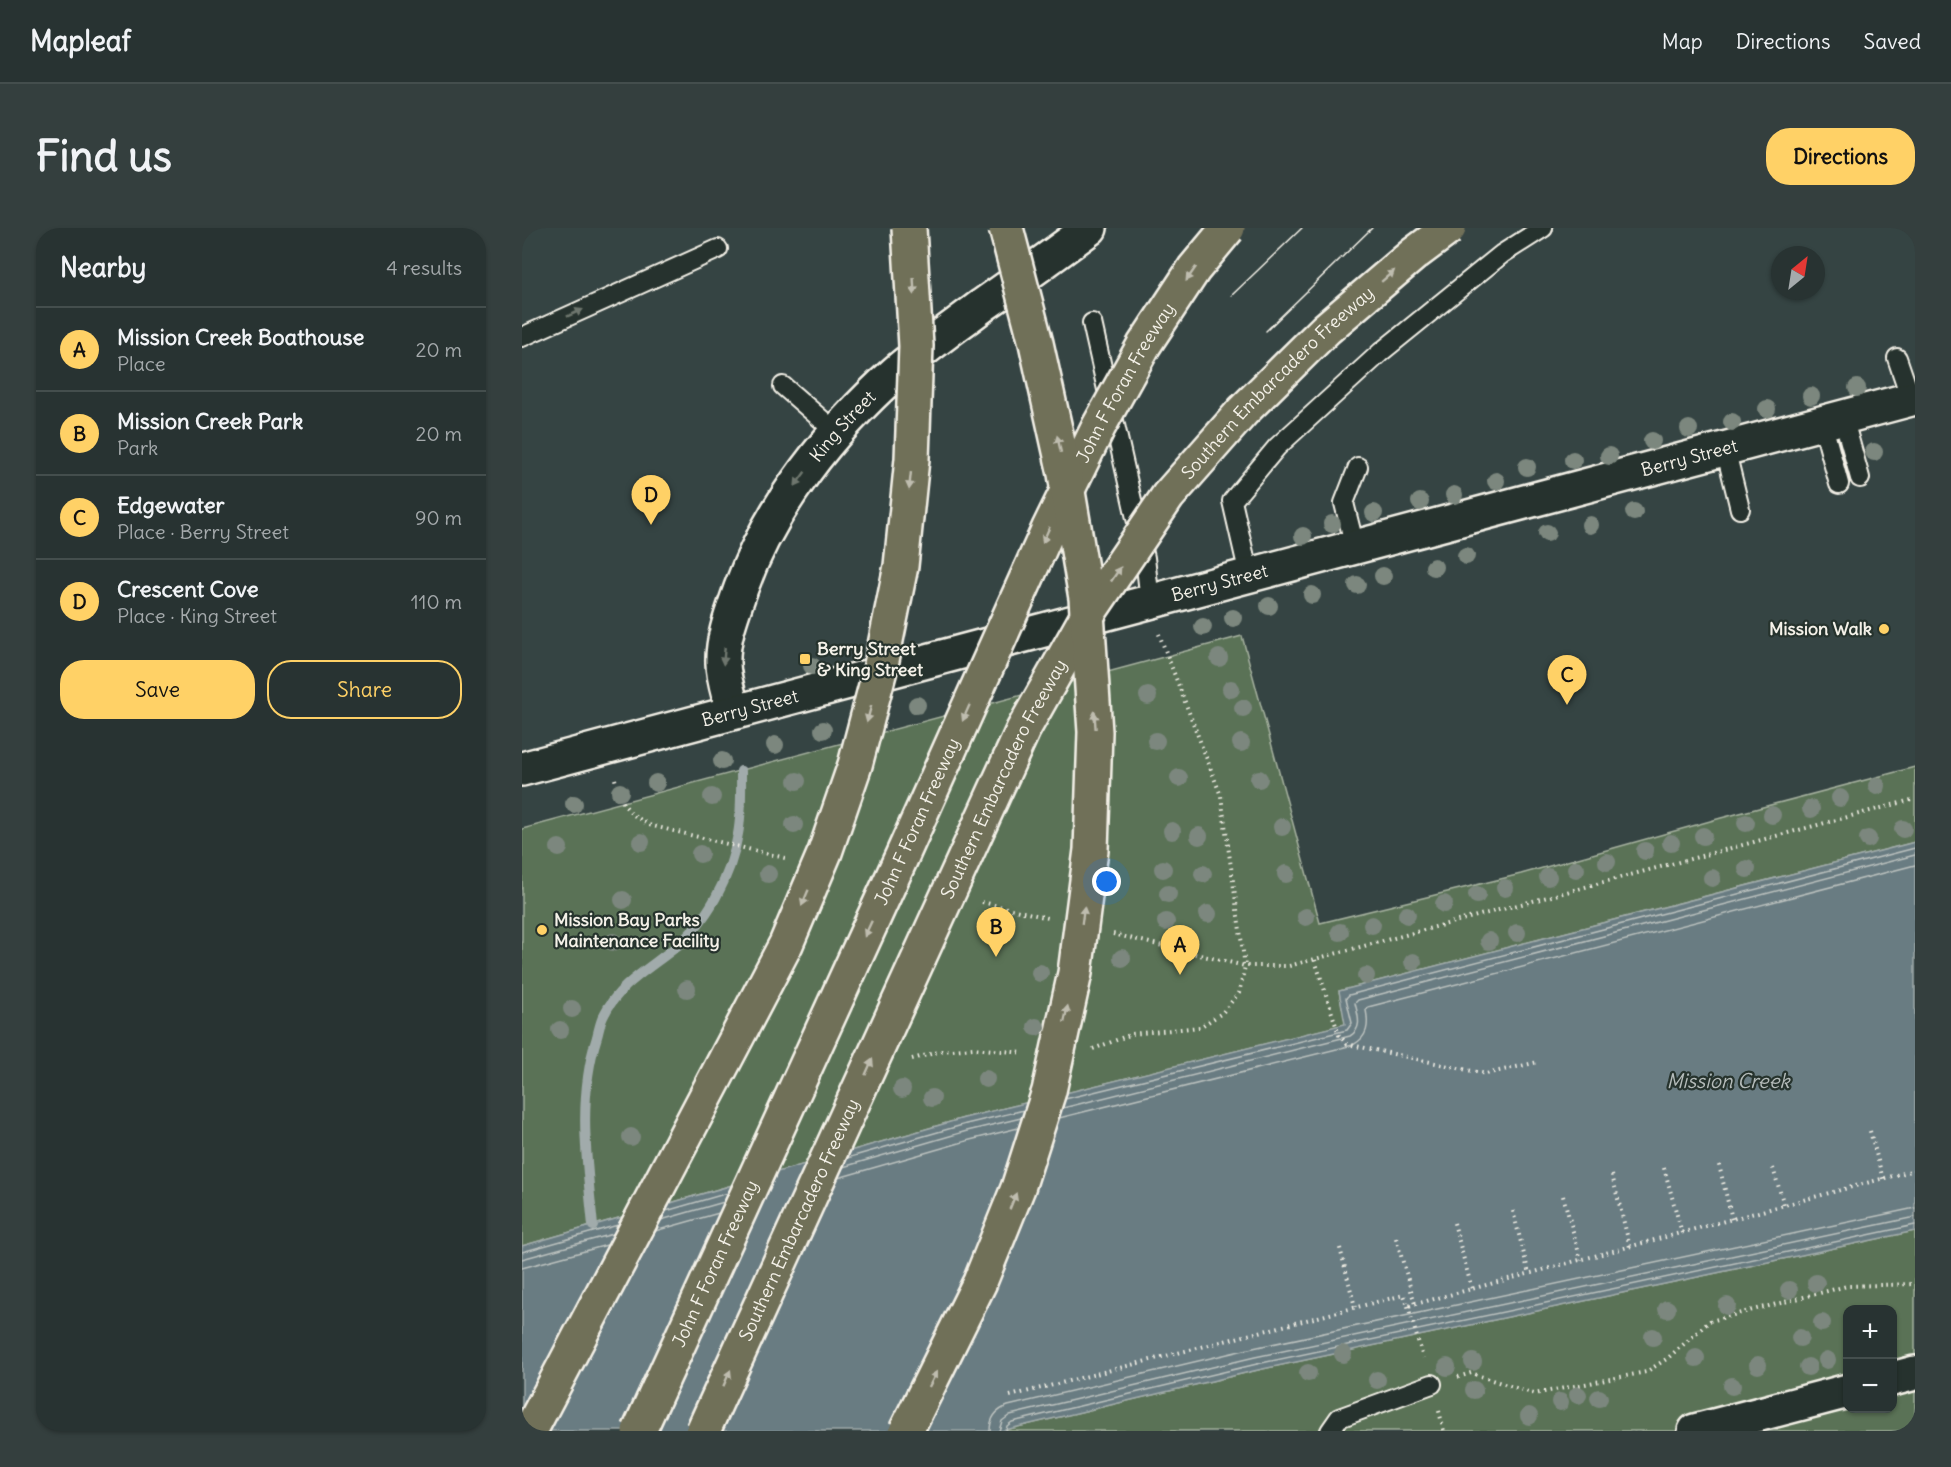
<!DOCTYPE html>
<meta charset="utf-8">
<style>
body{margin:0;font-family:Delius,sans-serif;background:#343f3e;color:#f1f3f6}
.controls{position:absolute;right:18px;bottom:18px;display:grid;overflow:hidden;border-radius:12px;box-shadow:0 2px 4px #0004}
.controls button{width:54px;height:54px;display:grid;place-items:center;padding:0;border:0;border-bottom:2px solid #444e4d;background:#283332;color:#f1f3f6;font:30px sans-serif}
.compass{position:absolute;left:1249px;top:18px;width:54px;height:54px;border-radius:50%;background:#283332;box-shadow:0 2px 4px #0004;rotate:30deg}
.you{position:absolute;left:585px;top:654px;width:21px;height:21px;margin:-15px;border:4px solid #fff;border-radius:50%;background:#1a73e8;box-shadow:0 0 0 9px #1a73e833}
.badge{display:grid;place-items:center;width:39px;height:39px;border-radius:50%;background:#ffd166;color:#111;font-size:20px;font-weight:700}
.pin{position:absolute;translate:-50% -50px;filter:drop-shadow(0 2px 3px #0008)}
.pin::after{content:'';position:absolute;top:32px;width:21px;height:18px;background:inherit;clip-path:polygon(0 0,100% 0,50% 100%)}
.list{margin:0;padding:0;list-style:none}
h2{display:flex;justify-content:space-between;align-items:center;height:78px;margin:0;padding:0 24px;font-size:26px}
h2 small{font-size:20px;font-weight:400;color:#a5aaac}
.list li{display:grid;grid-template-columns:39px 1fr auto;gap:18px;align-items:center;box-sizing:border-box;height:84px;padding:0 24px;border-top:2px solid #444e4d}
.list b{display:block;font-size:22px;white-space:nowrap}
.list p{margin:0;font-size:20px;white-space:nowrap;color:#a5aaac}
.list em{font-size:20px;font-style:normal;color:#a5aaac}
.actions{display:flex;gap:12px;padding:18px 24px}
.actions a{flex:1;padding:14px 0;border:2px solid #ffd166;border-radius:24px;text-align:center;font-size:21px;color:#ffd166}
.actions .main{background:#ffd166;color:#111}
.map{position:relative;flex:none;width:1393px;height:1203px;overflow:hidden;border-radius:24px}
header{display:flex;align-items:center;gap:36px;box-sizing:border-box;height:84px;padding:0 30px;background:#283332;border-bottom:2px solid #444e4d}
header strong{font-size:28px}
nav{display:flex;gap:33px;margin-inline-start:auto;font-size:21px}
.intro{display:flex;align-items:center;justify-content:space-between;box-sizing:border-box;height:144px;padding:0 36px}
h1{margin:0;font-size:42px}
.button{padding:15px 27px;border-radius:24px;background:#ffd166;color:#111;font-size:21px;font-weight:700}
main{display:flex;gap:36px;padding:0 36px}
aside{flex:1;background:#283332;border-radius:24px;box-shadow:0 2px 4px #0004}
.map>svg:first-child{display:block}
.green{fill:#5a7257;stroke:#a7b2a0;stroke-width:1.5;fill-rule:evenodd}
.water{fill:#697c82;stroke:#a1abab;stroke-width:1.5}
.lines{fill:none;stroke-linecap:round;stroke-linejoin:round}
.shore{stroke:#bcc2bf;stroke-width:1.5}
.stream{stroke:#a1abab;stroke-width:10}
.service-casing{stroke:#f4f1e8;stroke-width:22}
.minor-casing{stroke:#f4f1e8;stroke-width:38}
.path{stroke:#f4f1e8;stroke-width:4;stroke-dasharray:1.5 4.5;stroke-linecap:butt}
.service{stroke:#26332d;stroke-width:18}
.minor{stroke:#26332d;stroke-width:33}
.tram{stroke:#f4f1e8;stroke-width:1.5}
.motorway-bridge-casing{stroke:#f4f1e8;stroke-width:38;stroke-linecap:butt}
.motorway-bridge{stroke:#706f59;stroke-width:33}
.tree{fill:#7c877e}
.oneway{fill:#bfbdaf}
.oneway2{fill:#6e766e}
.poi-dot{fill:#ffd166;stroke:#26332d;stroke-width:2}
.labels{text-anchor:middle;stroke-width:4.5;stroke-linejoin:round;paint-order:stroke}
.street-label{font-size:18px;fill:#f4f1e8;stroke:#26332d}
.poi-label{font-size:18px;font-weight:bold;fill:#f4f1e8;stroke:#26332d;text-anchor:start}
.water-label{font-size:20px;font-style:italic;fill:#b5bcba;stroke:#26332d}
</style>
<header>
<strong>Mapleaf</strong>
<nav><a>Map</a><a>Directions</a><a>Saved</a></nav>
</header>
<div class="intro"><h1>Find us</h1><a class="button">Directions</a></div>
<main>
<aside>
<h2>Nearby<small>4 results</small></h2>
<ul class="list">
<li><span class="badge">A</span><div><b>Mission Creek Boathouse</b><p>Place</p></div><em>20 m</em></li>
<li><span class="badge">B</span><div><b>Mission Creek Park</b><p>Park</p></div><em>20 m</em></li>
<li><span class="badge">C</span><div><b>Edgewater</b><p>Place · Berry Street</p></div><em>90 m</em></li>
<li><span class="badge">D</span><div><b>Crescent Cove</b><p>Place · King Street</p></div><em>110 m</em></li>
</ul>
<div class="actions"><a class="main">Save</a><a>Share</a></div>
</aside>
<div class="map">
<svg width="1393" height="1203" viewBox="0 0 1393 1203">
<rect width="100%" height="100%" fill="#354443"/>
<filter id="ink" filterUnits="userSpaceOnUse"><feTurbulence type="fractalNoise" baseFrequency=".0167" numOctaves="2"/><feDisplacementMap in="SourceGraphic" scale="12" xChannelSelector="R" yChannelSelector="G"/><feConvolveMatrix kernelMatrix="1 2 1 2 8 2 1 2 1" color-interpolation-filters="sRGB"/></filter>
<g filter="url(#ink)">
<path class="green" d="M720,408L798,695L999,646L1199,590L1393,539V614L817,763L824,796L442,890L0,1018V601Z
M1393,1003V1203H479L736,1142ZM1326,1082H1370V1180H1326Z"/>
<path class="water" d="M1393,614V1003L736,1142L479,1203H0V1018L442,890L823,796L817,763Z"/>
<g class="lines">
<path class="shore" d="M543,871L825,802L830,795L824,770L827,767L1393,620
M541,880L828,808C841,800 836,788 833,775L836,772L1393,627
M537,890L831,817C846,809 847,797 844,782L846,779L1393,637
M325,930L444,896L502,882
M321,939L445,903L499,890
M316,950L448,912L496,900
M144,983L206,965
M139,992L202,974
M133,1003L197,985
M0,1024L96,997
M0,1031L91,1006
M0,1040L85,1017
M468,1203C468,1190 474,1182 486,1178L731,1120L1393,980
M477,1203L480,1193L488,1187L733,1129L1393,989
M484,1203L485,1198L490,1194L735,1136L1393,997"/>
<path class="stream" d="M71,998C65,935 55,870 75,809C77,802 78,794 82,787C96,758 126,741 150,722C185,695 209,649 216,606C220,585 219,564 219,543"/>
<defs>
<path id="service" d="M570,95L623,330L628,373
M0,109L196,21
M1375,130L1389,171
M261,158L314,204
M1321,189L1338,250
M1300,194L1317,256
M1203,220L1218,281
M833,319L822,275L836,239
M727,347L710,273L755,219L859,124L980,26L1021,0
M808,1203L817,1190L910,1156"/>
<g id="minor">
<path id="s1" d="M211,484C208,469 201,451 201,435C200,410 211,383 219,360C249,277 309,202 374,144C402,120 432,99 461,77C497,52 533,26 568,0"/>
<path id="s2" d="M0,541L1393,170"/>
<path d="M1370,1151L1393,1145"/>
<path d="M1173,1203L1326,1163"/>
</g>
</defs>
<use href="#service" class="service-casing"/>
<use href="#minor" class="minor-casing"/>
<path class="path" d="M93,551C100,577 103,583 127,597L263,630
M460,674L526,690
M591,706L723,738H767L1393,571
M793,732L817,807L825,816L964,846L1016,834
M571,821L610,806L678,799L700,785L717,765L723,738L699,568L637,406
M390,831L420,823L451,820L501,825
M1348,903L1361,951
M1197,937L1210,991
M1142,940L1160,1005
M1251,940L1262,977
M1090,947L1108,1019
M1041,968L1059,1032
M991,983L1007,1046
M932,995L950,1061
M874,1010L893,1076
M818,1020L833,1079
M886,1078L901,1130
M936,1149L949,1145L1012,1166L1124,1144L1146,1130L1188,1093L1325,1058L1393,1056
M488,1168L882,1067L886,1078L1393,942
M917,1183L922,1203"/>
<use href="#service" class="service"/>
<use href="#minor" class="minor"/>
<path class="tram" d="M710,67L780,0
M744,103L850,0"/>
<defs>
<g id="motorway-bridge">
<path d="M8,1203L264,716L303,624L333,537L358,442L379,338L390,231L394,118L387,0"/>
<path id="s3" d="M117,1203L380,628L527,300L577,198L622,117L672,41L706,0"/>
<path id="s4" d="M181,1203L501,502L568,383L646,268L721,183L804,101L892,26L927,0"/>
<path d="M384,1203L458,1054L496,960L527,863L553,745L569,622L573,504L564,370L543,246L514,115L484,0"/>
</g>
</defs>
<use href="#motorway-bridge" class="motorway-bridge-casing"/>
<use href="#motorway-bridge" class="motorway-bridge"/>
</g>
<g class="tree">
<circle cx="1335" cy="160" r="9"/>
<circle cx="1289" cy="168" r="9"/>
<circle cx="1245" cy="181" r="9"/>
<circle cx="1210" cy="194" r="9"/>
<circle cx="1167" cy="201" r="9"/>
<circle cx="1130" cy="213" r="9"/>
<circle cx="1352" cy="224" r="9"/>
<circle cx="1087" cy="228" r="9"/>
<circle cx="1051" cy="232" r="9"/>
<circle cx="1005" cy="239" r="9"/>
<circle cx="974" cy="253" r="9"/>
<circle cx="932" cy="267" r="9"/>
<circle cx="898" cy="274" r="9"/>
<circle cx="1112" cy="284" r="9"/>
<circle cx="852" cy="285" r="9"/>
<circle cx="810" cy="296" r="9"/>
<circle cx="1068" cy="297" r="9"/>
<circle cx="1025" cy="305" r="9"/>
<circle cx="781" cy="308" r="9"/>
<circle cx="944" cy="328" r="9"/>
<circle cx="912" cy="339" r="9"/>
<circle cx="861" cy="348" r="9"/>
<circle cx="835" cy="357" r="9"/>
<circle cx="790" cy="367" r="9"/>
<circle cx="747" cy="378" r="9"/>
<circle cx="711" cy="390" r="9"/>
<circle cx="681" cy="399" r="9"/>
<circle cx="697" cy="430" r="9"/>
<circle cx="290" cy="438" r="9"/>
<circle cx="709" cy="461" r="9"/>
<circle cx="626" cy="468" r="9"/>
<circle cx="395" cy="477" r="9"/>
<circle cx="721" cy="480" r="9"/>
<circle cx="301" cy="502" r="9"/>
<circle cx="634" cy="513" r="9"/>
<circle cx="719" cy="515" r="9"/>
<circle cx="253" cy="517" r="9"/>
<circle cx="200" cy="533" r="9"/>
<circle cx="657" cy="550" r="9"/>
<circle cx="737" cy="551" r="9"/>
<circle cx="275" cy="553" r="9"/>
<circle cx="134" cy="555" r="9"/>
<circle cx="1355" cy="558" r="9"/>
<circle cx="98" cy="564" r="9"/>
<circle cx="190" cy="569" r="9"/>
<circle cx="1318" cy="570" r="9"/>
<circle cx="52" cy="576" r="9"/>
<circle cx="1289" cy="581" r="9"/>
<circle cx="1250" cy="587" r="9"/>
<circle cx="1224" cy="595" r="9"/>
<circle cx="272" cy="597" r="9"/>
<circle cx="760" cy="599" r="9"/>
<circle cx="1381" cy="601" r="9"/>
<circle cx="650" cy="603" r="9"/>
<circle cx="677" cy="608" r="9"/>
<circle cx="1181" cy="608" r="9"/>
<circle cx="1346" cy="611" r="9"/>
<circle cx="119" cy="614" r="9"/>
<circle cx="1149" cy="615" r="9"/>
<circle cx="37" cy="620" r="9"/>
<circle cx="1123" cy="623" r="9"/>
<circle cx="178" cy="626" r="9"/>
<circle cx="1085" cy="634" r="9"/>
<circle cx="641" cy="641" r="9"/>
<circle cx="1054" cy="641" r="9"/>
<circle cx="1225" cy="641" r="9"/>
<circle cx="246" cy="646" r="9"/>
<circle cx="681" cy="646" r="9"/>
<circle cx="764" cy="646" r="9"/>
<circle cx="1026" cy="649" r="9"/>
<circle cx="1190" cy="650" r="9"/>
<circle cx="983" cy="660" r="9"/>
<circle cx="646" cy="666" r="9"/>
<circle cx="955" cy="667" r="9"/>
<circle cx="101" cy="672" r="9"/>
<circle cx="922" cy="676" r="9"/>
<circle cx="686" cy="686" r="9"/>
<circle cx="885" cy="687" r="9"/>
<circle cx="784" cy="689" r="9"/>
<circle cx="644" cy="694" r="9"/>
<circle cx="850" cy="697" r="9"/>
<circle cx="818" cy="704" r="9"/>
<circle cx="995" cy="705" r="9"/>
<circle cx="967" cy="713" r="9"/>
<circle cx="91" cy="714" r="9"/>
<circle cx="600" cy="730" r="9"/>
<circle cx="891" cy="734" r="9"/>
<circle cx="518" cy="745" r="9"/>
<circle cx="844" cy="748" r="9"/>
<circle cx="165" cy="761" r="9"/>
<circle cx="50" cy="781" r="9"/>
<circle cx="514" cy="799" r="9"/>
<circle cx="38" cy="802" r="9"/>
<circle cx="464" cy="851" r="9"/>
<circle cx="380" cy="861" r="9"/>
<circle cx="410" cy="870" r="9"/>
<circle cx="109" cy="909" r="9"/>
<circle cx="1294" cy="1055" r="9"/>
<circle cx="1267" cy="1062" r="9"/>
<circle cx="1205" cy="1078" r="9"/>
<circle cx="1145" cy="1081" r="9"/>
<circle cx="1300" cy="1095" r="9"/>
<circle cx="1131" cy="1109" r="9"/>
<circle cx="1278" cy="1110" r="9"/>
<circle cx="821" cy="1126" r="9"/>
<circle cx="1174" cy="1130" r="9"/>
<circle cx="1305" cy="1132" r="9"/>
<circle cx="951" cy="1134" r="9"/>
<circle cx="1236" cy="1137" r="9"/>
<circle cx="925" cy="1139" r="9"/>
<circle cx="1286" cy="1139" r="9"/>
<circle cx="786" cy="1145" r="9"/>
<circle cx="855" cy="1152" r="9"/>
<circle cx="1210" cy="1158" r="9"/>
<circle cx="952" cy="1162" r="9"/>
<circle cx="1056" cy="1167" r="9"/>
<circle cx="1077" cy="1170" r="9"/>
<circle cx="1038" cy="1174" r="9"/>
<circle cx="1007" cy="1188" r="9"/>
</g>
<defs><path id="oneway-solid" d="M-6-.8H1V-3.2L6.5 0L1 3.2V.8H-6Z" transform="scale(1.5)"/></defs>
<g class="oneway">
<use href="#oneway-solid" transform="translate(669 46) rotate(125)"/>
<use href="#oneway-solid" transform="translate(866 48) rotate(-41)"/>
<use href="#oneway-solid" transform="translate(392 58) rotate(87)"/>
<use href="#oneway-solid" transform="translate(537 216) rotate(-103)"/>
<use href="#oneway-solid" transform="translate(388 253) rotate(96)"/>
<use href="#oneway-solid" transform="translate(524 307) rotate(114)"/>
<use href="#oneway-solid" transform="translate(594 346) rotate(-56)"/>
<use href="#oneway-solid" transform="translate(444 485) rotate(114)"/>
<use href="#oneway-solid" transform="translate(347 486) rotate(105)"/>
<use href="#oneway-solid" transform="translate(573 492) rotate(-94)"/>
<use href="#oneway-solid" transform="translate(283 670) rotate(113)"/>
<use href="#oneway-solid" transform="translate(561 687) rotate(-82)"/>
<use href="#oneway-solid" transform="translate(346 701) rotate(115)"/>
<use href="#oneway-solid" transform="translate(544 786) rotate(-78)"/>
<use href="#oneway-solid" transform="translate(347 839) rotate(-66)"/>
<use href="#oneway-solid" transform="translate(491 973) rotate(-68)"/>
<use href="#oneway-solid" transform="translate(205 1150) rotate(-66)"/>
<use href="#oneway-solid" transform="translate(411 1151) rotate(-63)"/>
</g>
<g class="oneway2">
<use href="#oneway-solid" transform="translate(53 85) rotate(-24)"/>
<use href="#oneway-solid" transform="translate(278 251) rotate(126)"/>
<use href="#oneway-solid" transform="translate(202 428) rotate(95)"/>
</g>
</g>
<g class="poi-dot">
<circle cx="1362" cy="401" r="6"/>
<rect x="277" y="425" width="12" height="12" rx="3"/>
<circle cx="20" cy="702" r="6"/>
</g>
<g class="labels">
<g class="street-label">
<text dy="6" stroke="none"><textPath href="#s3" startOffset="1156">John F Foran Freeway</textPath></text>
<text dy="6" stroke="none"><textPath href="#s4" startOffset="1204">Southern Embarcadero Freeway</textPath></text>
<text dy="6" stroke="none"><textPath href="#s1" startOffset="320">King Street</textPath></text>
<text dy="6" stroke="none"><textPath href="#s2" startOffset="1208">Berry Street</textPath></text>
<text dy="6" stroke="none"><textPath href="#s2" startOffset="722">Berry Street</textPath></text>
<text dy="6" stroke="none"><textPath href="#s2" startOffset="236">Berry Street</textPath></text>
<text dy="6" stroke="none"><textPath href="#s4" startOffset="718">Southern Embarcadero Freeway</textPath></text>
<text dy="6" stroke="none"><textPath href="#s3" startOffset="670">John F Foran Freeway</textPath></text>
<text dy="6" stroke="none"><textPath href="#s4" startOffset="232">Southern Embarcadero Freeway</textPath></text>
<text dy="6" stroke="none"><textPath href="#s3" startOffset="184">John F Foran Freeway</textPath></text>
</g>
<g class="poi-label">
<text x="1350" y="407" text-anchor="end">Mission Walk</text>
<text x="295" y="427">Berry Street<tspan x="295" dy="21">&amp; King Street</tspan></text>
<text x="32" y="698">Mission Bay Parks<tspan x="32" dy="21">Maintenance Facility</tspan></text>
</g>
<g class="water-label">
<text x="1206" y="860">Mission Creek</text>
</g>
</g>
</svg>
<div class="controls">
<button>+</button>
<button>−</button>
</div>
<svg class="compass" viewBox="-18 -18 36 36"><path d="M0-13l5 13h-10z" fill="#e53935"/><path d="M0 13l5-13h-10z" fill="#a5aaac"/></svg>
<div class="you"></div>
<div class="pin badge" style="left:658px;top:747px">A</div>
<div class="pin badge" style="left:474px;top:729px">B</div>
<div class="pin badge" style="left:1045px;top:477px">C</div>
<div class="pin badge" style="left:129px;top:297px">D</div>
</div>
</main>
